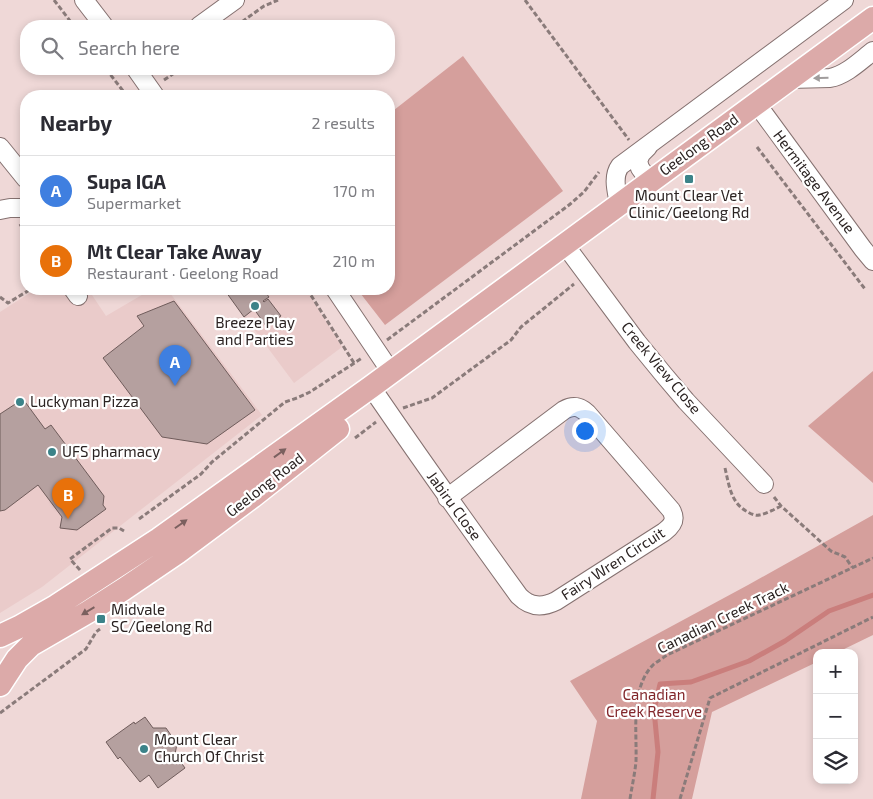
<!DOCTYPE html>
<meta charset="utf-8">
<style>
body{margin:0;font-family:"Exo 2",sans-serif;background:#f2f2f3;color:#2b2b33}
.controls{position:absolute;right:15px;bottom:15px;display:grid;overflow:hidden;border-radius:10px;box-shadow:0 2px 8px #0003}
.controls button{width:45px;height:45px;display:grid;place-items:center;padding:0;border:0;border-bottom:1px solid #e1e1e2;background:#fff;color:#2b2b33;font:25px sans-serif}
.you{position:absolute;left:584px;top:430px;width:18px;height:18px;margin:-12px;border:4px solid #fff;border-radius:50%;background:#1a73e8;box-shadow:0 0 0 8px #1a73e833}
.badge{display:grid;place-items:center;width:32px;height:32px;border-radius:50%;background:#3b8389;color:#fff;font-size:16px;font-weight:700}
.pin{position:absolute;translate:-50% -41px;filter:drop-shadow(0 1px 2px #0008)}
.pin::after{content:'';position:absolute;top:26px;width:18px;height:15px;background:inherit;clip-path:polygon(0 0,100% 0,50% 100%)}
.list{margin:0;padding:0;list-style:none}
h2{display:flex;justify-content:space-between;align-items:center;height:65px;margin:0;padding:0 20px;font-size:21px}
h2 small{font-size:16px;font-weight:400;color:#7c7c81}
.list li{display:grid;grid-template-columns:32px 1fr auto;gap:15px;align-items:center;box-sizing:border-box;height:70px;padding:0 20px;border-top:1px solid #e1e1e2}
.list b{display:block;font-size:19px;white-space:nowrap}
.list p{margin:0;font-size:16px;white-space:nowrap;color:#7c7c81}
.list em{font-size:16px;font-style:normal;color:#7c7c81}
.icon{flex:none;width:28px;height:28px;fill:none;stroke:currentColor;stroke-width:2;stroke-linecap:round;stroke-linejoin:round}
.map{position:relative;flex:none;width:873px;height:799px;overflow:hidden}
.search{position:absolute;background:#fff;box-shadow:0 2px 8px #0003;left:20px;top:20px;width:375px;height:55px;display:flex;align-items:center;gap:12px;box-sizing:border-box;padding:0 18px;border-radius:20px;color:#7c7c81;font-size:19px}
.panel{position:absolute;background:#fff;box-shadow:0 2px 8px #0003;left:20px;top:90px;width:375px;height:205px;border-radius:20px}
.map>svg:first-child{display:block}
.built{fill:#eacbca}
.green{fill:#d59f9c}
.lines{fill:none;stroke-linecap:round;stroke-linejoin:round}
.stream{stroke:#ca7e7c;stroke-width:5}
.building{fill:#b5a09f;stroke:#6f5c5b}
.minor-casing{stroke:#857170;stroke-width:20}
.major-casing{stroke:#fff;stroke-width:25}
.path{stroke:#8a7b7a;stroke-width:3;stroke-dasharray:5 2.5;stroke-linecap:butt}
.minor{stroke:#fff;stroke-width:18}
.major{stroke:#dcaaa9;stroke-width:22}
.oneway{fill:#a09c9c}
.oneway2{fill:#7b605f}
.poi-dot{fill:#3b8389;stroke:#fff;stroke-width:2}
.labels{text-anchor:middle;stroke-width:4.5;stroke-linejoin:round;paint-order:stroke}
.street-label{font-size:15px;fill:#2b2322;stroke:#fff}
.poi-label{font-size:15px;fill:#2b2322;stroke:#fff;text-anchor:start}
.park-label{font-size:15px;fill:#82272b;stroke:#fff}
</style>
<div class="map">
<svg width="873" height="799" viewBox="0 0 873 799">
<rect width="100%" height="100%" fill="#efd8d7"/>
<path class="built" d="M36,289H88L106,316L152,289H167L262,415L42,587L0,613V312Z
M224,289H306L342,347L294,383Z"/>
<path class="green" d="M463,56L563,191L385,325L357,289H389V114Z
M873,371V483L808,426Z
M873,515V635L836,653H817V662L712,712L692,799H581L597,721L570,681L748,585Z"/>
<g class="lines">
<path class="stream" d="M653,799L658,752L654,710L660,684L691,682L749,661L785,641L829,611L873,595"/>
</g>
<path class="building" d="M231,289H263L269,297L263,301L264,302L268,299L281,316L266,326L254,309L244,317L226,292Z
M174,301L255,410L207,444L162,437L103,358L144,326L137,316Z
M23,399L45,429L51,425L104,496L103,505L106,509L77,530L60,528L62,517L38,485L5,510L0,511V414Z
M145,717L153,728H166L177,744L175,754L185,768L158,788L149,775L140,782L120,757L118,759L106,742L134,722L135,724Z"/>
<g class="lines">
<defs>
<path id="minor" d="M84,0L104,26
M199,26L235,0
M136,69L155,96
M789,79L830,78C846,75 860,61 873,51
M756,103L863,249L873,261
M0,147L26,179
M648,147L641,154L638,161L640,168L650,182
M619,204C617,192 612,177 620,166L844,0
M0,210L10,208H26
M565,245L637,342L664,375L686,401L764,484
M73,289L78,296
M335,289L391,372
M378,397C424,464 471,530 519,596C530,607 542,608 556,601L664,532C672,526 677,520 671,510L587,413C579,406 573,405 564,410L447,498"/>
<path id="major" d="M0,636L19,627L56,606L159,539L371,387L873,18
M0,685L17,659L31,645L88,612L124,589L177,553L252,497L338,429"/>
</defs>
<use href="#minor" class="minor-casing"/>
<use href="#major" class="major-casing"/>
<path class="path" d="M54,0L74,26
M525,0L629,140
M236,26L264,6L278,0
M106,69L127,96
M164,80L180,69
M757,147L865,289
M20,224L26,234
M307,289L354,363
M0,297L8,303L31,289
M387,340L569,205L584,192L599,172
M403,408L432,398L511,340L521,327L574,284
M355,438L376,422
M725,468C729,485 731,504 748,512C751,514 756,516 759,515C766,514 775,509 781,506
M774,497L781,506L831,551L845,557L852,567
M139,519L201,474L212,462L285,402L297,398L310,392L362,358
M80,570L70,559L112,528H119L124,531
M0,713L86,649L96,632L100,629
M630,799C632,786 635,773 636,761C637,730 630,687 654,664C658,661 663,658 667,655L873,558
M680,799L710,698L873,617"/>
<use href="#minor" class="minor"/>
<use href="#major" class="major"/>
</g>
<defs><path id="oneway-solid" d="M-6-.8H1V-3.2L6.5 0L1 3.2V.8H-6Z" transform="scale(1.25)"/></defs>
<use class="oneway" href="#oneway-solid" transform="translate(821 78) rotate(178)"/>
<g class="oneway2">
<use href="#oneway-solid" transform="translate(280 453) rotate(-36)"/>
<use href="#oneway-solid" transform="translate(181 524) rotate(-35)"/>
<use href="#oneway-solid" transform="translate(88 611) rotate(149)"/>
</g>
<g class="poi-dot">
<rect x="684" y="174" width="10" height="10" rx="2.5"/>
<circle cx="255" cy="306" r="5"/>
<circle cx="20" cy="402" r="5"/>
<circle cx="52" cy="452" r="5"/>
<rect x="96" y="614" width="10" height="10" rx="2.5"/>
<circle cx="144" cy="749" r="5"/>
</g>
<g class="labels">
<g class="street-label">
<text transform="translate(699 145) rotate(-36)" y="5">Geelong Road</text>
<text transform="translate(814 182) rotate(53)" y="5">Hermitage Avenue</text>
<text transform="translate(661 368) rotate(50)" y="5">Creek View Close</text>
<text transform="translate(265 485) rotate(-38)" y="5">Geelong Road</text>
<text transform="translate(454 506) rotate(54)" y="5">Jabiru Close</text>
<text transform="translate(613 564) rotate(-33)" y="5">Fairy Wren Circuit</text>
<text transform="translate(723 618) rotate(-26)" y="5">Canadian Creek Track</text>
</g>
<g class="poi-label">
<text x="689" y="201" text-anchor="middle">Mount Clear Vet<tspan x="689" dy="17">Clinic/Geelong Rd</tspan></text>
<text x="255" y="328" text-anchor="middle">Breeze Play<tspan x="255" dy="17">and Parties</tspan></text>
<text x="30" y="407">Luckyman Pizza</text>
<text x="62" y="457">UFS pharmacy</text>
<text x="111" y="615">Midvale<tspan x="111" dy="17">SC/Geelong Rd</tspan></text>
<text x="154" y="745">Mount Clear<tspan x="154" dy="17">Church Of Christ</tspan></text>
</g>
<g class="park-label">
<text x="654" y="700">Canadian<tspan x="654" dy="17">Creek Reserve</tspan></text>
</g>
</g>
</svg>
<div class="controls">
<button>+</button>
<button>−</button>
<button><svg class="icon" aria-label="layers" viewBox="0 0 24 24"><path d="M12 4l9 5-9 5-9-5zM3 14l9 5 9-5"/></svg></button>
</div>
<div class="you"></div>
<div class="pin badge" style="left:175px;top:386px;background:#3f7fe0">A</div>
<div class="pin badge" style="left:68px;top:519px;background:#e8710a">B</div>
<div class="search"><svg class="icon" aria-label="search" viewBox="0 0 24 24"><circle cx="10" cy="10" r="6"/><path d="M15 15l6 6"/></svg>Search here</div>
<section class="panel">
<h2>Nearby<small>2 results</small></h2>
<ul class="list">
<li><span class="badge" style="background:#3f7fe0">A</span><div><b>Supa IGA</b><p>Supermarket</p></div><em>170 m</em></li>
<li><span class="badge" style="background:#e8710a">B</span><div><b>Mt Clear Take Away</b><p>Restaurant · Geelong Road</p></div><em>210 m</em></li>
</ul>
</section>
</div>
